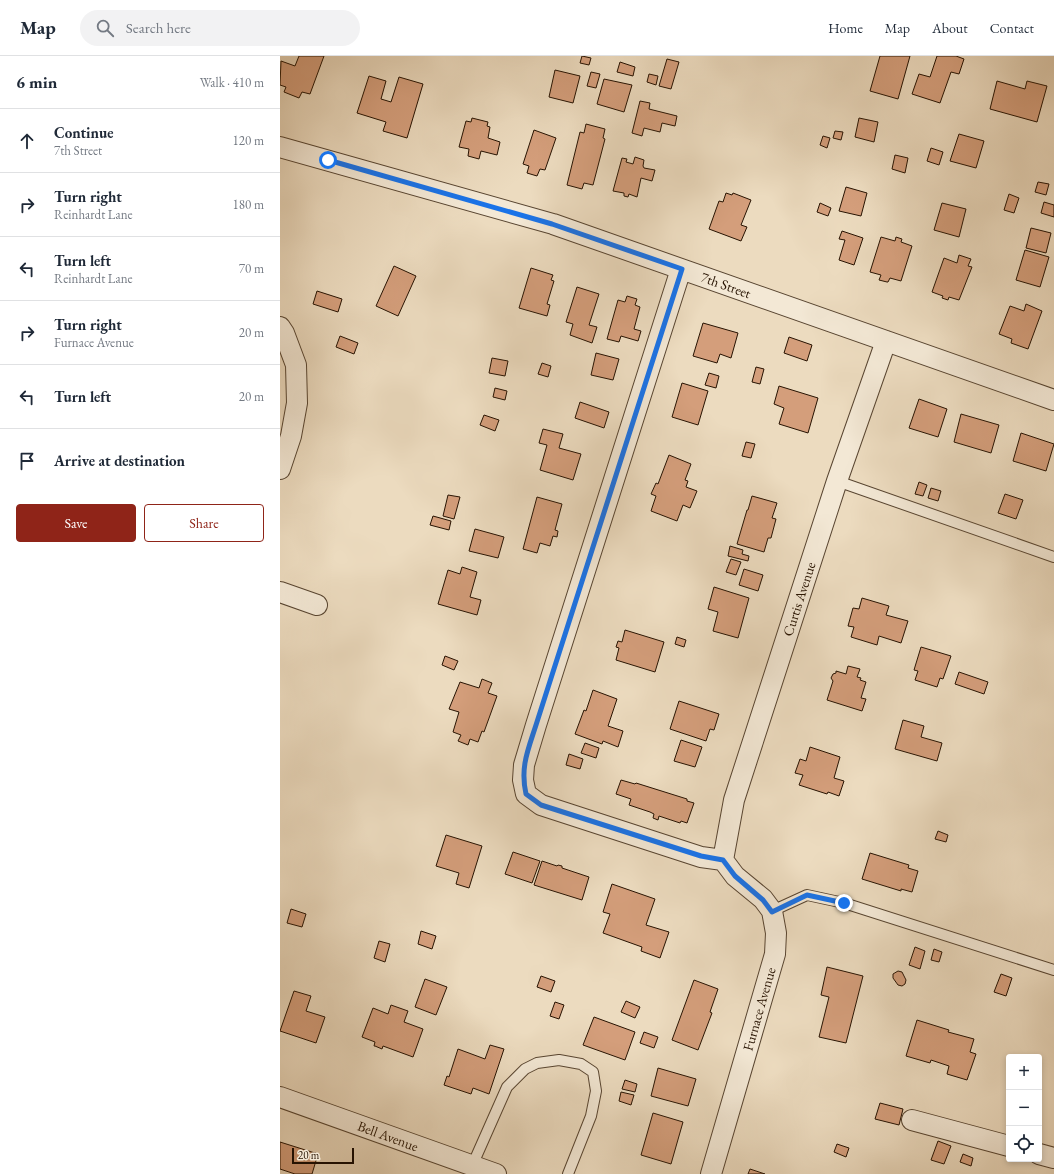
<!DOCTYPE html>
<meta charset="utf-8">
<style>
body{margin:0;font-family:"EB Garamond",serif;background:#f2f2f3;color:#1f2937}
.controls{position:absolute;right:12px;bottom:12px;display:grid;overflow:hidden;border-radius:4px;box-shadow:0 2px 6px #0003}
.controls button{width:36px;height:36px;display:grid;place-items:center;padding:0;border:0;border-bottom:1px solid #e0e1e3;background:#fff;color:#1f2937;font:20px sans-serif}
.scale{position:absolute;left:12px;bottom:10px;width:62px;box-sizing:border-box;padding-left:4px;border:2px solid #271302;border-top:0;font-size:11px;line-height:14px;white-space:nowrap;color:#271302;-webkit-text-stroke:3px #f3e8d5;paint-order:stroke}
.stop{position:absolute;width:12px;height:12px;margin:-9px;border:3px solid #1a73e8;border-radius:50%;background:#fff}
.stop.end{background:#1a73e8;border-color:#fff;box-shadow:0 1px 4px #0008}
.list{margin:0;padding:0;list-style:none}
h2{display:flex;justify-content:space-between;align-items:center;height:52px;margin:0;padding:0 16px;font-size:17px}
h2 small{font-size:13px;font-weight:400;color:#747a83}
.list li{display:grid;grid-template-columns:26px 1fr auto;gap:12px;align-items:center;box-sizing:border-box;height:64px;padding:0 16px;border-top:1px solid #e0e1e3}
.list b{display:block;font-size:15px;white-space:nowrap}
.list p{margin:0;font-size:13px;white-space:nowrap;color:#747a83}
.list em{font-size:13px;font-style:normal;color:#747a83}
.actions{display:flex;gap:8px;padding:12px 16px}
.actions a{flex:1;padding:9px 0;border:1px solid #8f2418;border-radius:4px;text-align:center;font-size:14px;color:#8f2418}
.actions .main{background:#8f2418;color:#fff}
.icon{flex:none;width:22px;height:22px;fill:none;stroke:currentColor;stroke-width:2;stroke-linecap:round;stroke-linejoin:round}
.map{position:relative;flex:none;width:774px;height:1118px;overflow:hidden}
header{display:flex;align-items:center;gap:24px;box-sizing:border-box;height:56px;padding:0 20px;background:#fff;border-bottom:1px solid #e0e1e3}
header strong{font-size:19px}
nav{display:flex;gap:22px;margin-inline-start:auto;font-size:14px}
.search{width:280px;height:36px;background:#f2f2f3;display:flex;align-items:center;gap:10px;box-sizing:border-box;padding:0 14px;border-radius:22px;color:#747a83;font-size:15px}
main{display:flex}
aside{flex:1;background:#fff}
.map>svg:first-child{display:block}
.building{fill:#d49e7b;stroke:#271302}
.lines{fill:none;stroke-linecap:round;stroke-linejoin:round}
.lane-casing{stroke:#584531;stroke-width:12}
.street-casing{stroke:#584531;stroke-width:22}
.lane{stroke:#f3e8d5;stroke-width:10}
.street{stroke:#f3e8d5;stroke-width:20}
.route{stroke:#1a73e8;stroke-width:5}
.labels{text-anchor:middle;stroke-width:4;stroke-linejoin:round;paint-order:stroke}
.street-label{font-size:14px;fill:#271302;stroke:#f3e8d5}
</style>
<header>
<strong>Map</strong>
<div class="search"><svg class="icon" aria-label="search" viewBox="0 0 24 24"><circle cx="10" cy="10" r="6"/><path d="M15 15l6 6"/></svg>Search here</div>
<nav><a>Home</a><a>Map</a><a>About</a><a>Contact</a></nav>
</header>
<main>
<aside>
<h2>6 min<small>Walk · 410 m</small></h2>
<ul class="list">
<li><svg class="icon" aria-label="ahead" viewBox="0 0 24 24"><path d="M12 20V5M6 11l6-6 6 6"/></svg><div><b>Continue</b><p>7th Street</p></div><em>120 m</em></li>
<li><svg class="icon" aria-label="right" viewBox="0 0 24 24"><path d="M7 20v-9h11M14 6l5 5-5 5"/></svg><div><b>Turn right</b><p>Reinhardt Lane</p></div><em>180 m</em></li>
<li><svg class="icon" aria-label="left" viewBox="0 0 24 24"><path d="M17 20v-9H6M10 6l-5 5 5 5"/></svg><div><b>Turn left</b><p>Reinhardt Lane</p></div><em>70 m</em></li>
<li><svg class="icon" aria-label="right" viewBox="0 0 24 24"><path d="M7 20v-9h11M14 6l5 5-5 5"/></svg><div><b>Turn right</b><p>Furnace Avenue</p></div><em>20 m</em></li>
<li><svg class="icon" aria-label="left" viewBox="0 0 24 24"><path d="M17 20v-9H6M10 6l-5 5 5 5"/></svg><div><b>Turn left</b></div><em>20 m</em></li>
<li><svg class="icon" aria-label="arrive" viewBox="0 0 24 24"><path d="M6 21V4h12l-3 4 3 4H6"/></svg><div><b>Arrive at destination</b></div></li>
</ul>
<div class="actions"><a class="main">Save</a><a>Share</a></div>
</aside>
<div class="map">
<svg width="774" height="1118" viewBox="0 0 774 1118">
<rect width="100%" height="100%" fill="#ecdbbf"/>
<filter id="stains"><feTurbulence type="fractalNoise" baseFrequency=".005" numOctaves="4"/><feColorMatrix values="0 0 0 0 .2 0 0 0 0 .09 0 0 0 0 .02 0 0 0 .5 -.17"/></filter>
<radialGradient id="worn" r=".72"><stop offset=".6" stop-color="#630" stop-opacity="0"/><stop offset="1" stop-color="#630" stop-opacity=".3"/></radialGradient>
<path class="building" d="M19,0H44L30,38L22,36L19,42L4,36L6,31L0,29L1,5L15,10Z
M302,0L311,2L309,9L300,7Z
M600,0H630L618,43L590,35Z
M657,0H676L684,3L679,18L671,16L660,47L632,38L639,18L650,21Z
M387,3L399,6L391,33L379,30Z
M340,6L355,11L353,20L337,16Z
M275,14L300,20L293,47L269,41Z
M311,16L320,18L316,32L307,30Z
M369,18L378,20L376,29L367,26Z
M89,20L106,25L101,43L111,46L119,21L143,28L127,82L103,75L106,66L77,57Z
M324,23L352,29L344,56L317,48Z
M717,25L745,33L747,25L767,30L757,66L710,53Z
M360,45L370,47L369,53L397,60L395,70L382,67L380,76L364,72L362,80L352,77Z
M192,62L208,66L207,70L210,71L208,82L220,86L217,99L201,95L199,103L188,100L189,93L179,91L186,65L191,66Z
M579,62L598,66L594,86L575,81Z
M306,68L325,73L323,82L325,83L313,129L304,127L302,133L287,129L300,76L304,77Z
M254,74L276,82L265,114L260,113L257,120L247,117L249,110L243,108Z
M555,75L563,76L561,84L553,82Z
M679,78L704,85L696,112L670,105Z
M543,80L550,82L547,92L540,89Z
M651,92L663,96L659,109L647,105Z
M615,99L628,102L625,117L612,113Z
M355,101L364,104L363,110L364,112L375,114L372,125L361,122L357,141L349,138L348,141L344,140V137L333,135L342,102L347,103L346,106L353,108Z
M758,126L769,128L766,139L755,136Z
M566,131L587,137L581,160L559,155Z
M446,137L452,139L453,137L471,144L461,169L467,171L461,185L429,173L439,145L443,146Z
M729,138L739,142L734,157L724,154Z
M764,146L774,149V161L761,157Z
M540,147L551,152L548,160L537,156Z
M662,147L686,153L679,181L654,174Z
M751,172L771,177L766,197L746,192Z
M562,175L583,182L574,209L559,204L565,184L559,183Z
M601,181L615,185L616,181L622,183L621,186L632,190L621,225L610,222L608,226H607L599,224L601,219L590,216Z
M745,194L769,201L760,231L736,224Z
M679,199L691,203L688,210L692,211L679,244L669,241L668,244L662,242L663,240L652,236L664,202L677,207Z
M114,210L136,220L118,260L96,250Z
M251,212L273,219L271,224L274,225L267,248L270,249L267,260L239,252Z
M297,231L319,238L309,269L317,271L312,287L290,279L293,268L286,266Z
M37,235L62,243L58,256L33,248Z
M347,240L357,243L355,249L360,251L354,273L361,275L358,285L341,280L339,286L327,283L338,244L345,246Z
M746,248L762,255L748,293L731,287L732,283L719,278L730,250L744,255Z
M423,267L458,277L451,302L440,298L437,307L413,300Z
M60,280L78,287L74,298L56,291Z
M509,281L532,289L527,305L504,297Z
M316,297L339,303L333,324L311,319Z
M212,302L228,305L225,320L209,317Z
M262,307L271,310L268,321L258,318Z
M476,311L484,313L480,328L472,326Z
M429,317L439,320L436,332L425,329Z
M402,327L428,335L418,369L392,361Z
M499,330L538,342L528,377L499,368L504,352L494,348Z
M215,332L227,335L225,344L213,341Z
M639,343L667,353L658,381L629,372Z
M300,346L329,356L324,372L295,362Z
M681,358L719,369L711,397L674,386Z
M204,359L219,364L215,375L200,369Z
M263,373L283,378L279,392L301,398L293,424L260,414L267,389L259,387Z
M741,377L774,388L766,415L733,405Z
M466,386L475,388L471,402L462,400Z
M389,399L411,408L405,424L408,425L406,431L417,435L410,452L403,449L397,465L371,455L376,440L371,438L376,427L378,428Z
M639,426L647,429L643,440L635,438Z
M651,432L661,435L658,445L648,442Z
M725,438L743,444L736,463L718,457Z
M168,439L180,441L174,463L163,460Z
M472,440L497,447L492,462L496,463L491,482H488L484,496L457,488L467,454H468Z
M257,441L282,448L275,474L278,475L277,481L273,480L270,490L260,487L257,497L243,493Z
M153,460L171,465L169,474L150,469Z
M195,473L224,481L218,502L189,495Z
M450,490L463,494L462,498L469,500L468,505L448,500Z
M451,503L461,506L456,519L446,516Z
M182,511L197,516L190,541L201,544L197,559L158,548L168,514L180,518Z
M464,513L483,519L478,535L459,529Z
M434,531L469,542L458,582L433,575L438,556L428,553Z
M582,542L609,550L606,559L628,565L621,587L599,580L597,589L571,581L574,571L568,570L573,552L579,553Z
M345,574L384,586L375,616L336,604L339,592L336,591L338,585L342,586Z
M397,581L406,584L404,591L395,588Z
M641,591L671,600L663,623L660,622L657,631L635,624L638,615L634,614Z
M165,600L178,605L174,614L162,609Z
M568,610L580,613L577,621L581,622L580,624L586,626L581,642L586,643L582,655L547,644L553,625L551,622L553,618L556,617V615L566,618Z
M679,616L708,626L704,638L675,628Z
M202,623L212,627L208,637L217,640L204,676L202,675L198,686L190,683L188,689L178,685L181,679L173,676L179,656L169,653L180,626L199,632Z
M313,634L337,643L328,670L343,675L338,691L323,685L322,688L295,678L304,654L306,655Z
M399,645L439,658L434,674L430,673L426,685L390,673Z
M623,664L644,670L641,681L662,687L657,705L615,693Z
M401,684L422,691L415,711L394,705Z
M305,687L319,692L316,702L301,697Z
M530,691L560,701L554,722L564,725L559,740L548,736L547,738L519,729L523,719L515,717L520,703L526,705Z
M289,698L303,703L300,713L286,709Z
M341,724L355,728L356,727L407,743V745L414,747L407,767L401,765L400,767L379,760L378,764L373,762L374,758L370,756L349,749L351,743L336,738Z
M658,775L668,779L666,786L655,783Z
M166,779L202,790L189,832L176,828L179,817L156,810Z
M233,796L260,805L252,827L225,818Z
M590,797L629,809L628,812L638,815L632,836L621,833V835L582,823Z
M262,805L277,810L278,809L282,810V812L309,821L302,844L254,829Z
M332,828L375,843L366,869L389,876L380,902L361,895L362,891L323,877L330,858L323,856Z
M11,853L26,858L22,871L7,867Z
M141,875L156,880L152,893L138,888Z
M99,885L110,888L105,906L94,902Z
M635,891L645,895L640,913L629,909Z
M654,893L662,896L659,906L651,904Z
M547,911L583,920L566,987L539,981L549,941L541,939Z
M618,915L622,916L626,924L625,928L622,930L618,929L613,922V918Z
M721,918L732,922L726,940L714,936Z
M261,920L275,925L271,936L257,931Z
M145,923L167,931L156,959L135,951Z
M414,924L438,933L430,956L432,957L418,994L392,984Z
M14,935L31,940L26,955L45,961L36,987L0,975Z
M346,945L360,951L355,962L341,956Z
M275,946L284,949L279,963L270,960Z
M111,949L128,955L124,966L143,973L133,1001L103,990L102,993L95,990H94L95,986L82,981L93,952L108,958Z
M314,961L355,976L345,1004L303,989Z
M637,964L669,974L668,976L694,983L690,996L696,998L687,1024L667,1018L669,1010L651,1004L650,1007L626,1000Z
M364,976L378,981L374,992L360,987Z
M210,989L224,993L209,1038L193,1032L191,1038L164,1029L167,1020L169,1021L178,993L205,1003Z
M378,1012L416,1023L408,1050L371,1040Z
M345,1024L357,1028L355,1036L342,1033Z
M341,1036L354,1039L351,1049L339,1045Z
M600,1047L623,1053L619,1069L595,1063Z
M373,1057L403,1066L391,1108L361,1099Z
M658,1085L671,1090L664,1108L651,1104Z
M0,1086L38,1098L32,1118H15L0,1113Z
M557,1088L569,1092L566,1101L554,1096Z
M683,1098L693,1102L691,1110L680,1106Z
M470,1113L485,1118H468Z"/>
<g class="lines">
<defs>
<path id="lane" d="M557,425L774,501
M492,855L527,839L564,847L774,914
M192,1110L227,1031L245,1013L257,1007L279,1004L301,1008L313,1016L316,1035L311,1060L288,1118"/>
<path id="street" d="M0,91L273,168L774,344
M401,213L256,669L244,709L243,724L246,738L261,749L421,801L443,804
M0,271L4,277L16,309L17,347L11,380L0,413
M0,536L37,549
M443,804L454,744L557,425L606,285
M0,1041L216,1118
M632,1064L729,1090
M759,1098L774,1102
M431,1118L495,898L496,877L492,855L483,843L455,820L443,804"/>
</defs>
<use href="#lane" class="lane-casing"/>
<use href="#street" class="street-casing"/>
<use href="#lane" class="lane"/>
<use href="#street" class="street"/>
</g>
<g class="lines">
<path class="route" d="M48,104L272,168L402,213L256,669C248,694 240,711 246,738L261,749L421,800L443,804L455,820L483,844L492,856L527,839L564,847"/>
</g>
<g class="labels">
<g class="street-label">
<text transform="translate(446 229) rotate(20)" y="5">7th Street</text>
<text transform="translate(519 543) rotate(-72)" y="5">Curtis Avenue</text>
<text transform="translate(479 953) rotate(-74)" y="5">Furnace Avenue</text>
<text transform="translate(108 1080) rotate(20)" y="5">Bell Avenue</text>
</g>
</g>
<rect width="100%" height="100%" filter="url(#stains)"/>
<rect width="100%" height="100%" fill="url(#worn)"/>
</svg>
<div class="controls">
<button>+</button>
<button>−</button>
<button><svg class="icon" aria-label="locate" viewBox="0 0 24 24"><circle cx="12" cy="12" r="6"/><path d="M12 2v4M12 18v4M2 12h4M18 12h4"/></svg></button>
</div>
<div class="scale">20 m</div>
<div class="stop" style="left:48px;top:104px"></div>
<div class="stop end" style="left:564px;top:847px"></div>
</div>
</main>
